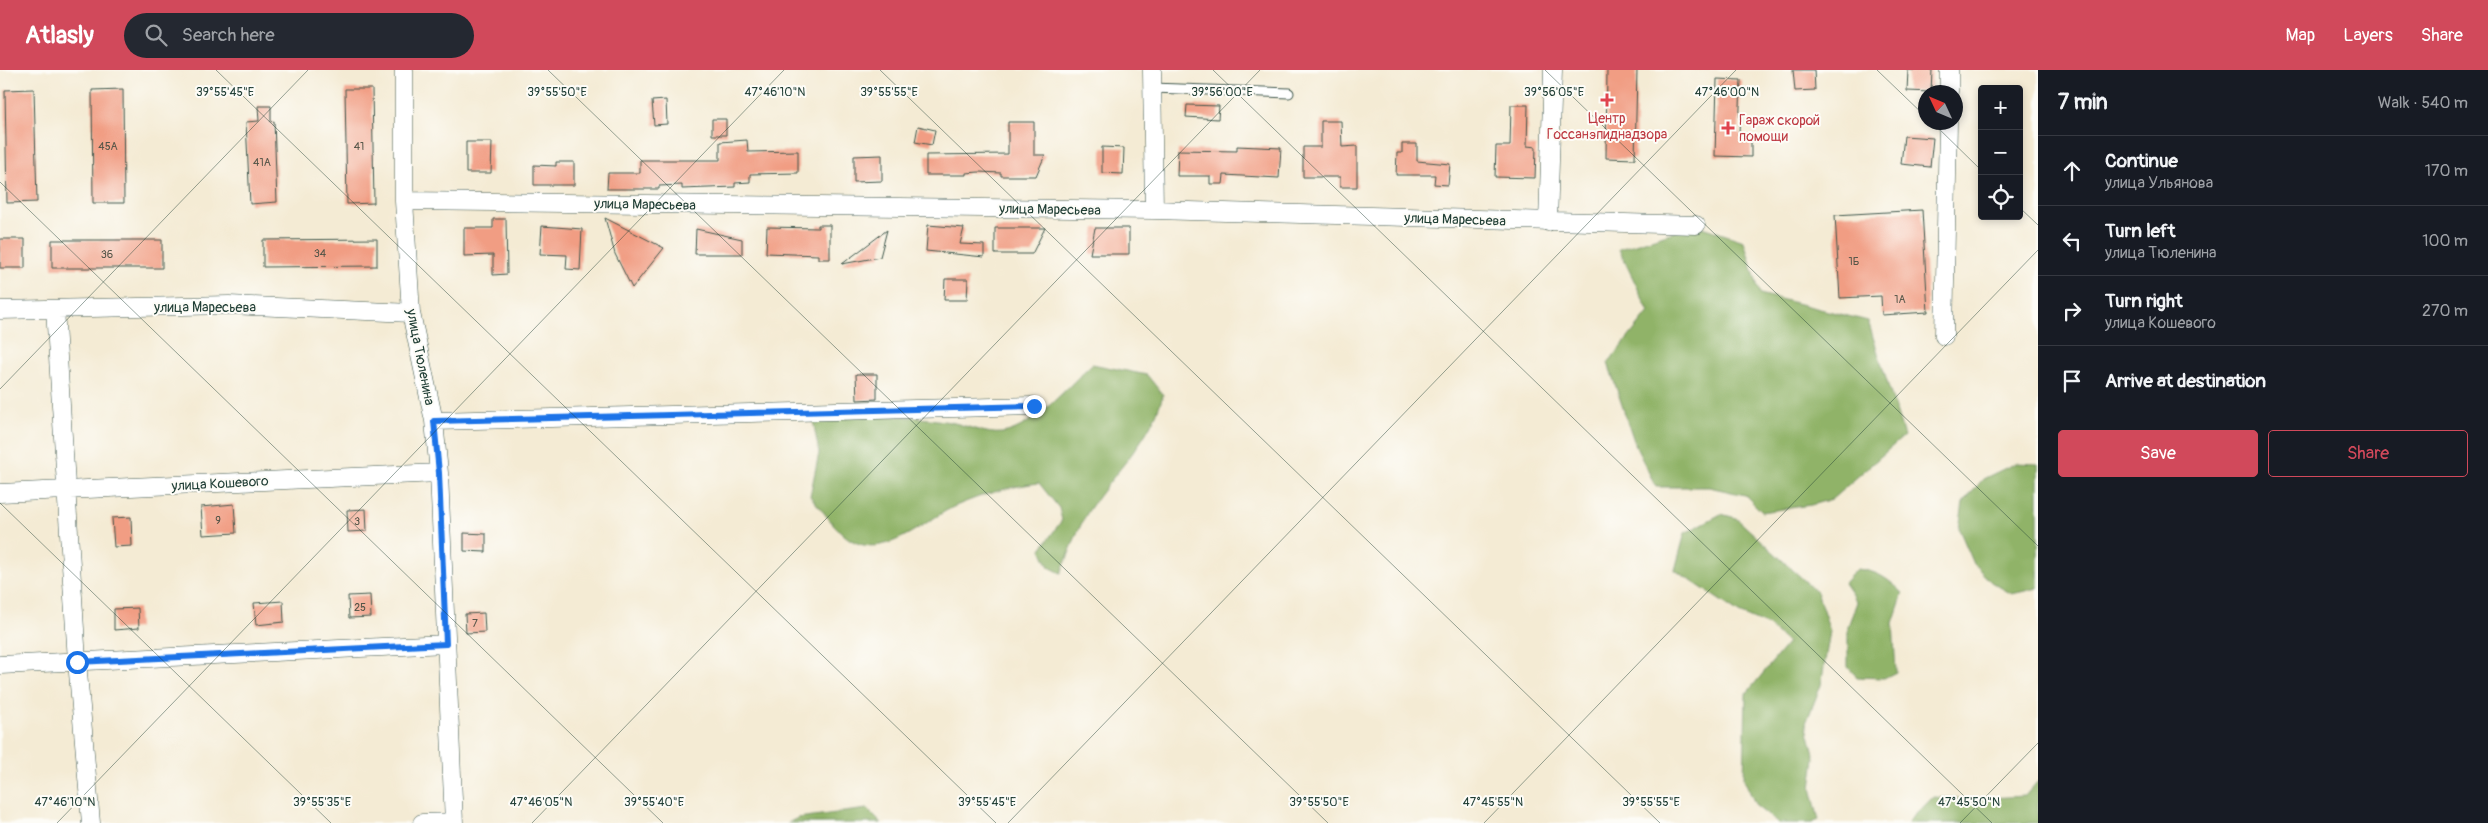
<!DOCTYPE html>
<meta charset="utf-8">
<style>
body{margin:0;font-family:Pangolin,sans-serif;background:#242831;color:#f1f3f6}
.controls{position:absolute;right:15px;top:15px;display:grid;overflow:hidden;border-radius:5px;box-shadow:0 2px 8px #0003}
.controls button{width:45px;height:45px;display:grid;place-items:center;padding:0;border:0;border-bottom:1px solid #363941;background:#171b24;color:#f1f3f6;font:25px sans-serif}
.compass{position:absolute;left:1918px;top:15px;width:45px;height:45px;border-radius:50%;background:#171b24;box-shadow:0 2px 8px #0003;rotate:314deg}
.stop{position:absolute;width:15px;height:15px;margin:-11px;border:4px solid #1a73e8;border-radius:50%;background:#fff}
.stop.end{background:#1a73e8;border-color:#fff;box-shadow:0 1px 5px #0008}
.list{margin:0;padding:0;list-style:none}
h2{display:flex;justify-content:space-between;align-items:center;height:65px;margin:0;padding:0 20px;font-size:21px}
h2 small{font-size:16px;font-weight:400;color:#9ea1a6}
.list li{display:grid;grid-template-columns:32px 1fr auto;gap:15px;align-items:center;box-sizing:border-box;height:70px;padding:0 20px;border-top:1px solid #363941}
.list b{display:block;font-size:19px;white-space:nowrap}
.list p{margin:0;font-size:16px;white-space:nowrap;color:#9ea1a6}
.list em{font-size:16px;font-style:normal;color:#9ea1a6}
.actions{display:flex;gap:10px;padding:15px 20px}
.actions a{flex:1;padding:11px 0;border:1px solid #d1495b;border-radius:5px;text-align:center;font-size:18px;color:#d1495b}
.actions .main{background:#d1495b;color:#fff}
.icon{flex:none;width:28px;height:28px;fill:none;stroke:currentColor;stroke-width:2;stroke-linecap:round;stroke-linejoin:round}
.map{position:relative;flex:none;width:2038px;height:753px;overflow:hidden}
header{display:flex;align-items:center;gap:30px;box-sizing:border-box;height:70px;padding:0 25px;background:#d1495b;color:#fff}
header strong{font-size:24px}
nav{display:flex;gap:28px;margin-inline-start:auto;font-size:18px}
.search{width:350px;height:45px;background:#242831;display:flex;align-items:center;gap:12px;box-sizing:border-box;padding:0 18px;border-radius:28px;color:#9ea1a6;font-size:19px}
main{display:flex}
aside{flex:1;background:#171b24}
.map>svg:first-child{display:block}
.forest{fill:#90b368;stroke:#58784e}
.building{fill:#f19d83}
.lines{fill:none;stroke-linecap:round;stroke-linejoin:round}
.service-casing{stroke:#3f574c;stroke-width:11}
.minor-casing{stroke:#3f574c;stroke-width:19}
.service{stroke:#fff;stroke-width:9}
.minor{stroke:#fff;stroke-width:18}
.route{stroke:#1a73e8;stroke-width:6}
.ticks{fill:none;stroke:#1f3d34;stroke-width:1;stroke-opacity:0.45}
.health-dot{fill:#e0444e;stroke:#fdfcf7;stroke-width:2}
.labels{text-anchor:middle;stroke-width:4;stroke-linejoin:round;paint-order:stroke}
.number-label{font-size:11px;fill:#545548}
.health-label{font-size:14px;fill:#be3a42;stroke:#fdfcf7}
.street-label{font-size:14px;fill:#1f3d34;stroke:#fdfcf7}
.ticks-label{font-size:12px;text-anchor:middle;fill:#1f3d34;stroke:#fdfcf7;stroke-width:4;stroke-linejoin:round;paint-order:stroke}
</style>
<header>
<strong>Atlasly</strong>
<div class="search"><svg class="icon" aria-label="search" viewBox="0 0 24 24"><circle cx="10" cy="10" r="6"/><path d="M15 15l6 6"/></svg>Search here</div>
<nav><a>Map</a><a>Layers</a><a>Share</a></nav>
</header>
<main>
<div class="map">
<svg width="2038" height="753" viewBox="0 0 2038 753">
<rect width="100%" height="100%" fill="#fdfcf7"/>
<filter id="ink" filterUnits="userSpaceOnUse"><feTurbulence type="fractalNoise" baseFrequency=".02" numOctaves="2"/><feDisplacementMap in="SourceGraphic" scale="10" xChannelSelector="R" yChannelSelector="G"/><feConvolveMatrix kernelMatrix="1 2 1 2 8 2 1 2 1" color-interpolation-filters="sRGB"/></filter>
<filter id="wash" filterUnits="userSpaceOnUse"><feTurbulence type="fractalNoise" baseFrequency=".0096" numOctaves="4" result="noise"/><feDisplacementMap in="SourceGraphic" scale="20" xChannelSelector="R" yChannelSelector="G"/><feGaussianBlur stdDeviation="1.12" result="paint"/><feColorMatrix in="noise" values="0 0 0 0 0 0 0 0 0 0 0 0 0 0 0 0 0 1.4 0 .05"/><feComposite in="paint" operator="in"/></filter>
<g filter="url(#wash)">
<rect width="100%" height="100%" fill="#f4ebd4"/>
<path class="forest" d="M1696,155L1744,171L1760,224L1868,251L1904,366L1832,429L1811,435L1762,442L1745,425L1709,417H1656L1636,377L1608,293L1649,242L1619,179Z
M1092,294L1147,305L1163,325C1150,371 1115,401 1089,440C1077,459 1070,483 1061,503L1049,497L1041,479L1062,450L1059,438L1039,413C1011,416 984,424 958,435C925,448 885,494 848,468C835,459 821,438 810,426L819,383L813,350C858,344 905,344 950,352C966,355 986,365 1002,363C1033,359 1070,314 1092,294Z
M2016,393L2038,394V518L2012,524L1991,512L1974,494L1959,459L1963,433L1983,409Z
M1721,444L1736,448L1817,522L1830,561L1821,615L1806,653L1815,688L1811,718L1819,750L1812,753H1778L1756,736L1744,709L1746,624L1788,573L1768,556L1739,543L1675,500L1685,463Z
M1857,499C1878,501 1888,509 1903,523L1893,553L1896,602L1884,608L1857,607L1848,597V556L1857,532L1844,513Z
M2038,711V753H1907L1933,727L1971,729L2025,726Z
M867,739L881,753H787L798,748Z"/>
<g id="blocks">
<path class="building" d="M1607,0H1637L1635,89L1606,88Z
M1793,0H1814L1815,20L1795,21Z
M1908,0H1932L1931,22L1907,21Z
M1717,9L1741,10L1739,64L1751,65V87L1715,86Z
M34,19L37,132L7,133L5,20Z
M123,19L124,133H93L92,20Z
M345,19H372L374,133L347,134Z
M666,30L667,54L654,55L652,31Z
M1187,35L1219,36L1218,49L1186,47Z
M1511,35H1528L1527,76L1536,77L1535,108L1495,107L1496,76H1510Z
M258,36H271V52L274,51L277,132L250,134L246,52L259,51Z
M712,49H726V65H712Z
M1321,51H1341L1342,77L1357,76V117H1340V107H1303V77H1321Z
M1008,52H1034V85H1045L1036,106H1001V103L979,102L966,103V105H926V85L1008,84Z
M918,56L935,60L932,75L915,72Z
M1904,66L1933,68L1930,97L1901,94Z
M747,70L748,82L798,81V103L750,104V112L735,113V117L682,119V115L659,116V119H607L608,103H640V90H720V72Z
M466,72H492L491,103H466Z
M1402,74H1417V91L1450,94L1448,115L1434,114L1435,105H1396L1397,83H1402Z
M1237,76L1281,78L1279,108L1224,105L1223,114H1210V106H1177L1178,80L1237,81Z
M1102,77L1124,78L1123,104L1102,103Z
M882,85V111L854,112V86Z
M556,92H574V115H534V95L556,96Z
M1922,140L1928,242L1882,245L1881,226L1840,228L1835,145Z
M605,148L664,178L632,218L615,184Z
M493,149H506L507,204L493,205V185L464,186V158H493Z
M818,155H830V189H818V185L766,183L767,157L818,158Z
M928,155L964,158L960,174L984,175V187L926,181Z
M542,156L582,159L580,200L566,199L567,185L540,184Z
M995,158H1045L1032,184H995Z
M1095,158H1129V184H1090Z
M696,159L742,169V184H695Z
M887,160L880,187L842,194L862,179Z
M0,169H25V198H0Z
M377,169V196L263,197V170Z
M52,170H162V198H52Z
M945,209H968L967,230H944Z
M856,304H877V329L857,330Z
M234,434L236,463L203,465L201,437Z
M366,439L367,461L348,462L347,440Z
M131,447L132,476L114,477L112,448Z
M464,463L486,464V482L464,481Z
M370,525L371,547L349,548L348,526Z
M283,531L284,552L256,555L254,533Z
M138,538L139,558L114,560V539Z
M484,543L485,562L466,563L465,544Z"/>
</g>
</g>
<g filter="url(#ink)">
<use href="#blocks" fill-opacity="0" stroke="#3f574c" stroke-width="1"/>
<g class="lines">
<defs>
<path id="service" d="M1152,18L1289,23"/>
<path id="minor" d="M404,0V131L411,243L434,351L439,403L454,753
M1152,0L1154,140
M1949,22V0
M404,131L1154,140L1696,155
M1548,152L1553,0
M55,239L77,591L91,753
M0,240L229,235L411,243
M1944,266L1948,52
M434,351L1034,336
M0,423L439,403
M0,595L446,574
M422,753L454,752"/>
</defs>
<use href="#service" class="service-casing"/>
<use href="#minor" class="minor-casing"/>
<use href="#service" class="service"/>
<use href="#minor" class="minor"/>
</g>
</g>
<g class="lines" filter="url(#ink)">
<path class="route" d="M77,592L446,574L439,403L434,351L1034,336"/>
</g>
<path class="ticks" d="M216,0L996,753M548,0L1328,753M880,0L1660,753M1213,0L1992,753M1545,0L2038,476M1877,0L1926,47M1932,52L1982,101M0,112L663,753M2019,137L2038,155M0,319L308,0M0,433L331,753M57,753L784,0M532,753L1260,0M1008,753L1736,0M1484,753L2038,180M1960,753L2038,673"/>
<g class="health-dot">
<path d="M1604.5 22.5h5v5h5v5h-5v5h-5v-5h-5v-5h5z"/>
<path d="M1725.5 50.5h5v5h5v5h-5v5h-5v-5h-5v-5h5z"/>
</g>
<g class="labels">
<g class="number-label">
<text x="108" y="80">45А</text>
<text x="359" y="80">41</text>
<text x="262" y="96">41А</text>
<text x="320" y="187">34</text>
<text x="107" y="188">36</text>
<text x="1854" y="195">1Б</text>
<text x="1900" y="233">1А</text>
<text x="218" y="454">9</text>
<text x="357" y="455">3</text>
<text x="360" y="541">25</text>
<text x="475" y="557">7</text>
</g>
<g class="health-label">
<text x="1607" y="53">Центр<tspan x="1607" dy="16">Госсанэпиднадзора</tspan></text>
<text x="1739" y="55" text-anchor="start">Гараж скорой<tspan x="1739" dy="16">помощи</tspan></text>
</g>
<g class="street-label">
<text transform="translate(645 134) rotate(1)" y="5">улица Маресьева</text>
<text transform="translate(1050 139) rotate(1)" y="5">улица Маресьева</text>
<text transform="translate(1455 149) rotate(2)" y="5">улица Маресьева</text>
<text x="205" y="242">улица Маресьева</text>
<text transform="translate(421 287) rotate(79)" y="5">улица Тюленина</text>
<text transform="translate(220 413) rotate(-3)" y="5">улица Кошевого</text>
</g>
</g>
<g class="ticks-label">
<text x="225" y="26">39°55'45"E</text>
<text x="557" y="26">39°55'50"E</text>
<text x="889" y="26">39°55'55"E</text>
<text x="1222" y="26">39°56'00"E</text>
<text x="1554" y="26">39°56'05"E</text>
<text x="775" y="26">47°46'10"N</text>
<text x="1727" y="26">47°46'00"N</text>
<text x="65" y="736">47°46'10"N</text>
<text x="541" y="736">47°46'05"N</text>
<text x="1493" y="736">47°45'55"N</text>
<text x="1969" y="736">47°45'50"N</text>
<text x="322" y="736">39°55'35"E</text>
<text x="654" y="736">39°55'40"E</text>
<text x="987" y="736">39°55'45"E</text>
<text x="1319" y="736">39°55'50"E</text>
<text x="1651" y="736">39°55'55"E</text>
</g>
</svg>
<div class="controls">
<button>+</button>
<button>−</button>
<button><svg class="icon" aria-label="locate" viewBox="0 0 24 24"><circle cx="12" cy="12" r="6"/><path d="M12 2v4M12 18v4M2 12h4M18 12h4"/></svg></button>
</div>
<svg class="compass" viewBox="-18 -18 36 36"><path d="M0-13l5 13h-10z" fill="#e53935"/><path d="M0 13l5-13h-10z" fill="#9ea1a6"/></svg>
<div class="stop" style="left:77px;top:592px"></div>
<div class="stop end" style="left:1034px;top:336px"></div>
</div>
<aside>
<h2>7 min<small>Walk · 540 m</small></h2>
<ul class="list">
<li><svg class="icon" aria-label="ahead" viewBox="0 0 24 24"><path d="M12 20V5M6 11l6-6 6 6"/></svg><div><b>Continue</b><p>улица Ульянова</p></div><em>170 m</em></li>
<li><svg class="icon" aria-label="left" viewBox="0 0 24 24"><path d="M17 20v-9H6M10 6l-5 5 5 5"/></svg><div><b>Turn left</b><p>улица Тюленина</p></div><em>100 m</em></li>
<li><svg class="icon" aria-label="right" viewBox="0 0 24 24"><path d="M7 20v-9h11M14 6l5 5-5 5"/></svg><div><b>Turn right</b><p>улица Кошевого</p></div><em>270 m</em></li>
<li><svg class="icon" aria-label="arrive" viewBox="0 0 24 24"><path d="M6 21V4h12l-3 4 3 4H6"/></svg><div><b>Arrive at destination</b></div></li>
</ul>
<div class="actions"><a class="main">Save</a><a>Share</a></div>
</aside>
</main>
